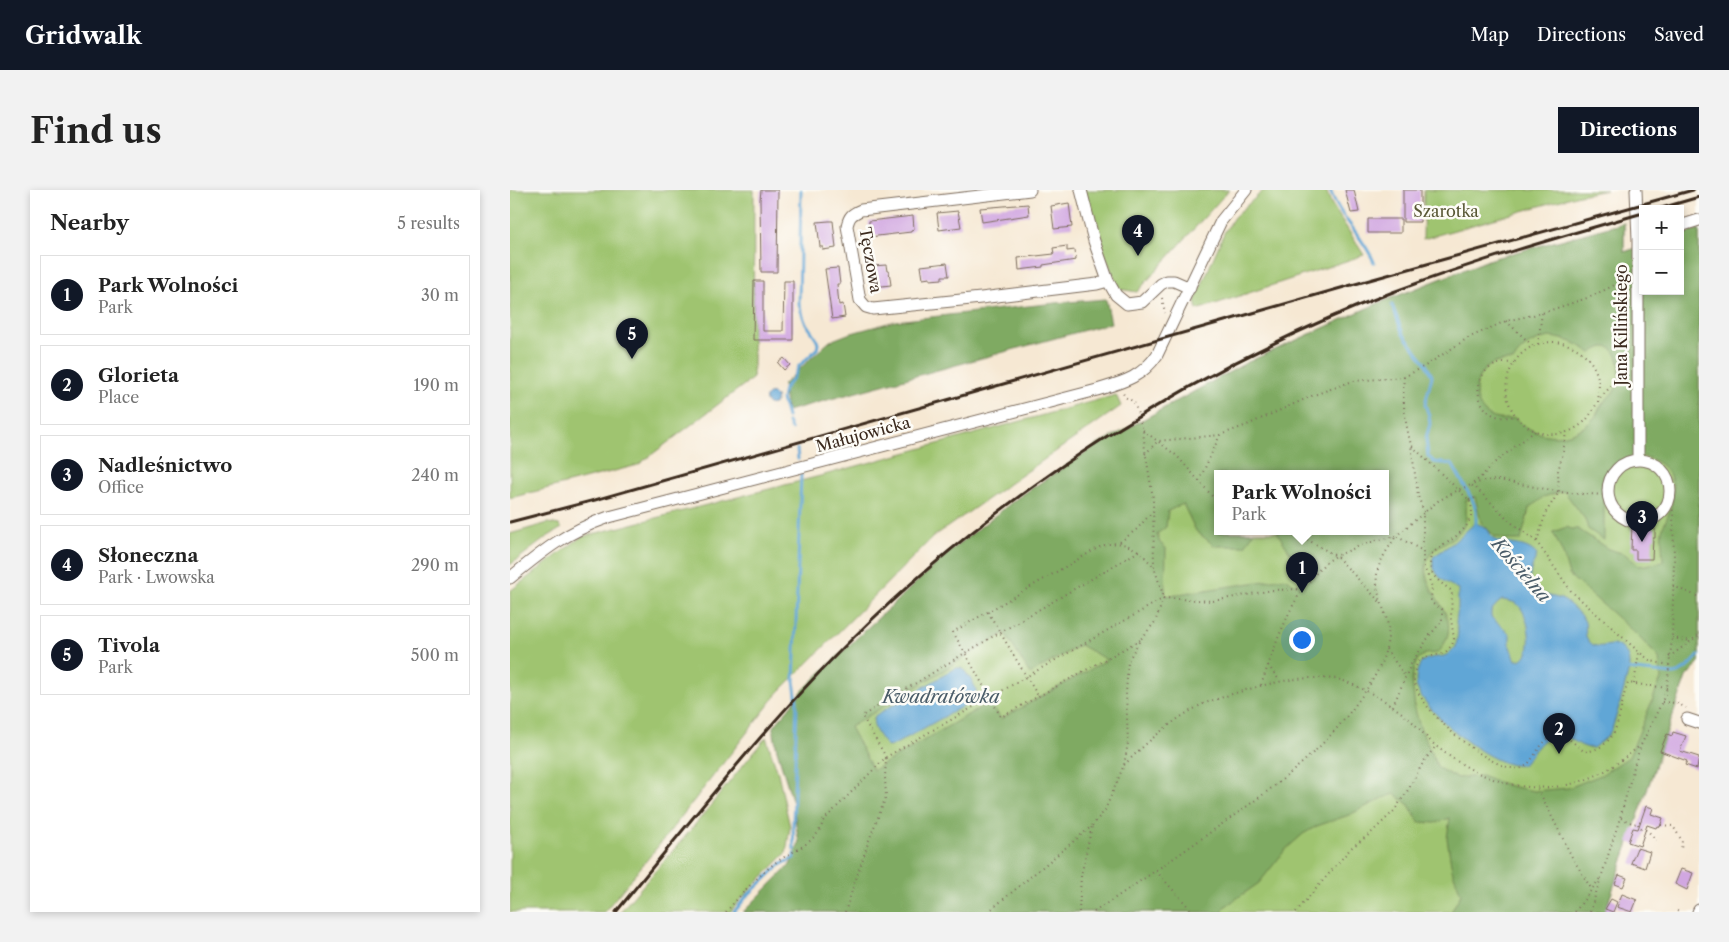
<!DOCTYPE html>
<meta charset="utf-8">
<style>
body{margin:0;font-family:"Libre Caslon Text",serif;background:#f2f2f2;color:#222}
.controls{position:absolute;right:15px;top:15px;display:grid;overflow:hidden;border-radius:0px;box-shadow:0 2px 8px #0003}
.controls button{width:45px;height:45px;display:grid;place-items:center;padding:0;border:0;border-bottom:1px solid #e0e0e0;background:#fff;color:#222;font:25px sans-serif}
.you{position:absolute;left:791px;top:449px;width:18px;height:18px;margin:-12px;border:4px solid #fff;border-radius:50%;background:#1a73e8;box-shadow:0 0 0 8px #1a73e833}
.badge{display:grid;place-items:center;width:32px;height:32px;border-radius:50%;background:#111827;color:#fff;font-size:16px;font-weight:700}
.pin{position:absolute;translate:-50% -41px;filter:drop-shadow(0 1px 2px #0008)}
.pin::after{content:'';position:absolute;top:26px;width:18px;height:15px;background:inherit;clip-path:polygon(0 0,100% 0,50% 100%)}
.popup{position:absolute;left:704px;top:280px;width:175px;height:65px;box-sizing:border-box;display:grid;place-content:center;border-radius:0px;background:#fff;filter:drop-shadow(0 1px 4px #0005);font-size:16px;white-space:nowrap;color:#767676}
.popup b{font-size:19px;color:#222}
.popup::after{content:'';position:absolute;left:50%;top:100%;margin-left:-10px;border:10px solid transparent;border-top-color:#fff}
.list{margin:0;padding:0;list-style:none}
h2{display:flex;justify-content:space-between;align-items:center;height:65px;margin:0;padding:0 20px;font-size:21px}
h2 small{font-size:16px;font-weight:400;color:#767676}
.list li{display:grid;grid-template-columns:32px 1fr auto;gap:15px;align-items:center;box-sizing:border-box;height:80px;margin:0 10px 10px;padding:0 10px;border:1px solid #e0e0e0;border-radius:0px}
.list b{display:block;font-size:19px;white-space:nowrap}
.list p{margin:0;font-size:16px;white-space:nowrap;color:#767676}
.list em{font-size:16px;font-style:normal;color:#767676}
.map{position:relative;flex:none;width:1189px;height:722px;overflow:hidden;border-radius:0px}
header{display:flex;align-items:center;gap:30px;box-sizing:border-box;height:70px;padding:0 25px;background:#111827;color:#fff}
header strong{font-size:24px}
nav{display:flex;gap:28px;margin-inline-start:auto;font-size:18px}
.intro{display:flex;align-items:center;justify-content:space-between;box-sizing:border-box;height:120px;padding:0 30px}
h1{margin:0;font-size:35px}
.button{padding:12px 22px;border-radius:0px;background:#111827;color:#fff;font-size:18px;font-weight:700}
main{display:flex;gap:30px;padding:0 30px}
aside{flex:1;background:#fff;border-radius:0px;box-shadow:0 2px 8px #0003}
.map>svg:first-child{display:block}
.green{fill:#9fc46f;stroke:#6d7746;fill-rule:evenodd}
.forest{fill:#7faa62;stroke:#5d6a40;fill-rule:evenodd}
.water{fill:#60a6d6;stroke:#4e687a;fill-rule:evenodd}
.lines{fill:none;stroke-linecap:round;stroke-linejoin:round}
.stream{stroke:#60a6d6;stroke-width:3}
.building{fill:#d1a7e1}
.minor-casing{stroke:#7c6c5d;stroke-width:13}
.path{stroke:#7c6c5d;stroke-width:2;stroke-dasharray:1 4;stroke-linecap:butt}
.minor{stroke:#fff;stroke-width:11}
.rail{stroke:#3b2a1e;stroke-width:3}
.labels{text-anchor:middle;stroke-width:5;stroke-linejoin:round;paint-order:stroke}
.park-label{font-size:16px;fill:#595836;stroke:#fdfcf7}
.street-label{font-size:16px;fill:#3b2a1e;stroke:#fdfcf7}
.water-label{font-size:18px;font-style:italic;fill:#4a5c68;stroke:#fdfcf7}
</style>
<header>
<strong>Gridwalk</strong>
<nav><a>Map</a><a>Directions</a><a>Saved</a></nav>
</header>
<div class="intro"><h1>Find us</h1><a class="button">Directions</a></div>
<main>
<aside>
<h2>Nearby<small>5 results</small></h2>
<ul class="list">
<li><span class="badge">1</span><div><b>Park Wolności</b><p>Park</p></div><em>30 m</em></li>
<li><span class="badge">2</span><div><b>Glorieta</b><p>Place</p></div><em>190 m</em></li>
<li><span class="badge">3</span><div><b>Nadleśnictwo</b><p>Office</p></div><em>240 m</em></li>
<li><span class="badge">4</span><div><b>Słoneczna</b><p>Park · Lwowska</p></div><em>290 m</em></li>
<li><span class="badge">5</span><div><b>Tivola</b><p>Park</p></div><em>500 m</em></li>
</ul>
</aside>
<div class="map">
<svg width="1189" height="722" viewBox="0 0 1189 722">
<rect width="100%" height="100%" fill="#fdfcf7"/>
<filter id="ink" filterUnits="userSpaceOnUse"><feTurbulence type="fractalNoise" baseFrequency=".02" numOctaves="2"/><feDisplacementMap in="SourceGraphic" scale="10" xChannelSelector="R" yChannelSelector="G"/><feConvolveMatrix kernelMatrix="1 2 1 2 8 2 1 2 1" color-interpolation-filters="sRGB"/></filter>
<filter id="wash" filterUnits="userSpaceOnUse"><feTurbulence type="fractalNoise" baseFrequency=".0096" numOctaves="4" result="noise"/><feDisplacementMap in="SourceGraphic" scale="20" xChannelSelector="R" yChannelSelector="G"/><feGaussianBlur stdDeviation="1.12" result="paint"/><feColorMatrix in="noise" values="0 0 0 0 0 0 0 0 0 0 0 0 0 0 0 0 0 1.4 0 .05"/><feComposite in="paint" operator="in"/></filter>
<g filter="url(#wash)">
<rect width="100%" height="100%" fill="#f6e8d3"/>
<path class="green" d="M0,0H244L243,188L128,275L0,308Z
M574,0H719L627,102L609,99L582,33Z
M754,0H816L821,13L854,65L687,120L685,111L714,43L724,27Z
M914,0H1097L1069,5L913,49Z
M1114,33V62L1133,56V101H1170V45L1189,39V472L1176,487L1095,722H233L280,675L289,653L283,613L267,560L263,538L294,499L350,445L439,362L506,309L587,255L736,173L864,115L981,69ZM708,284H876V342H708Z
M606,205L611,216L423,347L268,503L150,654L94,722H0V401L71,347L314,285Z
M38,333L49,335L52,338L37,347L0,375V344Z
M256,547L268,583L280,637L276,663L231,709L220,722H110L179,642Z"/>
<path class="forest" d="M1114,33V62L1133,56V101H1170V45L1189,39V472L1176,487L1095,722H941L951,704L942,680L937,648L940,628L925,633L909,632L899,615L885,604L873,608L839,625L807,636L793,644L776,659L749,693L713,718V722H233L280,675L289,653L283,613L267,560L263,538L294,499L350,445L439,362L506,309L587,255L736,173L864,115L981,69ZM1039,147C1057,149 1066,152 1081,163C1085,161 1090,157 1095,157C1112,157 1112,188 1106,198C1102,205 1095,210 1091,216C1088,220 1087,226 1083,229C1061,253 1027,250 1005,228C1000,228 995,230 989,229C957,225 956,167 1003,171C1012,156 1023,151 1039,147ZM1133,266C1163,274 1168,296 1159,323C1157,329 1153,335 1152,341C1151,351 1153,362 1153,372L1129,376L1115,364L1098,359L1068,339H1061L1057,337L1043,342L1053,364L1059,385L1126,444L1149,468L1151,489L1119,567L1091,585L1058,598L1024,601L1000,596L971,586L947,588L928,578L910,537L905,519L902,489L904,478L908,469L915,464L928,463C958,426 915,409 916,378C916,352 949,354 955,333C957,326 956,317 956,310L965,307L971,332L984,346L997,350H1011L1019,319L1033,307L1054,301L1075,329L1078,339L1094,350V294L1103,280L1118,269ZM708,284H876V342H767L794,385L786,395L775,388L655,406L656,358L650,353L647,344L656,337L658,321L673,314L686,341L705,356H735L744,342H708ZM495,443L520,484L570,455L597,470L491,529L480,512L363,580L340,537Z
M596,109L601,133L277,221L273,195L300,169L320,151L338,144L385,131L545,113Z"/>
<path class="water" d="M255.5 209a5.5 5.5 0 1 1 11 0a5.5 5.5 0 1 1-11 0Z
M965,333C968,334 974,336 976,338C981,342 980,348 986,350C1000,356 1016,352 1027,365C1024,372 1019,382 1020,390C1022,405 1040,405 1051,409C1058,412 1066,420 1071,426C1080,435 1072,442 1078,450C1085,460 1094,455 1103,455C1113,455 1120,466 1119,476C1119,482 1116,489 1115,495C1111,510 1107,524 1102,539L1097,547L1083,558C1072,558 1066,552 1058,547C1038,535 1024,563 1013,575C985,581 917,524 907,498C905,491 906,481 910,475C915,466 925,468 934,466C938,465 942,460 946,457L948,442L946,432L948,417V399C934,392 921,384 923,367L944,352ZM992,410C998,411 1002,411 1007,414C1020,423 1027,472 1006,470L1000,457V444L981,427V421L987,414Z
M446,478H451L454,480C460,489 471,500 464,510L382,556L378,557C371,550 358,533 366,525Z"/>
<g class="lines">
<path class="stream" d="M820,0C829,27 853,46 864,72
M882,115L893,144L915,172L922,186L915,214L919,226L920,234L916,248L918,266L924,272L942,274L962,309L966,320V337
M277,227L272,209L274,199L283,188L289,176L307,159L308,154L306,148L295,132L289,115L291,0
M278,232L281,239
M287,259L288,269
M1116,479L1163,484C1175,482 1181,474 1189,465
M284,660L283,636L287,512L284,491L291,285
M224,722L237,706L270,675L284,668V664"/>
</g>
<g id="blocks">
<path class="building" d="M251,0H268L267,82H251L250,10Z
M835,0H844L849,22L841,23Z
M893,0H910V32H893Z
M559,13L562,37L544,39L541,16Z
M518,14L519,25L472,32L470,18Z
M448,21L451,37L429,40L427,23Z
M403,26L404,39L401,40V42L359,47V31Z
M858,29H891V43H858Z
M319,31H323L326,58L313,60V57H310L307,32Z
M557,56V61L565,60L566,70L533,75V77L509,80L508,68L544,64L543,58Z
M437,73L439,86H432V89L420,90V88L413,89L411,76Z
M376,75L377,81H379L381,95L363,97V76Z
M328,78L330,94H327L329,115L333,114L335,127L322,129L315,79Z
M244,91H253V141H273L274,91H283V150H243Z
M274,168L280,175L274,180L268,173Z
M1122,334L1142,336V338H1145V348H1143L1142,369H1126V360H1121Z
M1163,542L1176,546L1170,561L1189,567L1187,579L1175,575L1177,571L1150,561L1157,544L1162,546Z
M1136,616L1143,618L1141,624L1153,628L1150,637L1147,636L1146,638L1137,635L1130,656L1118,652L1123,638L1128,639Z
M1127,658L1140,662L1135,678L1121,673Z
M1171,679L1183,683L1177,700L1165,694Z
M1109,685L1117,688L1113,697L1105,694Z
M1112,704L1127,710L1122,722L1107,717Z
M1101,709L1107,712L1103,722L1095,719Z"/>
</g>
</g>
<g filter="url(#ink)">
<use href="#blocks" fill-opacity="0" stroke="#7c6c5d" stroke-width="1"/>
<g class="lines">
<defs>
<path id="minor" d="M520,0L351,20C342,24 339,26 337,36L350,110L356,117L363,119L471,108L587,94L598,91
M571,0L584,51L598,91L606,105L617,114L632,112L651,94L657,91H664L680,98
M1126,0L1128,50V269
M1170,36L1189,30
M1098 301a31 31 0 1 1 62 0a31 31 0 1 1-62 0Z
M0,388C34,360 56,342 99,327L587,200C613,192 631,188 647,165L711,31L736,0
M1177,529L1189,533
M1188,722L1189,720"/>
</defs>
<use href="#minor" class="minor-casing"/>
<path class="path" d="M652,108L655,123
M996,131L1023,156
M1028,154L1032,123
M1004,173C952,168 961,238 1005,226
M894,187C892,211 895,232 901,255
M1088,212C1089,202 1090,191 1086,182C1073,147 1024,141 1004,173C976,218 1031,267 1073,233C1080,227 1083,219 1088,212C1093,204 1100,198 1105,191C1111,182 1114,171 1117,160
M633,240L667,266L703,307L708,310
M1025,241L984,273L970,288L961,295L966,298L1002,333L1026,351L1061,401L1129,462L1141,471L1159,475
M635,264L648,251L710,245L737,235L804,205L843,191L894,187L915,176L958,148L996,131L1032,123L1080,107L1117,89
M689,291L710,245
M959,310L965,308
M914,322L908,306L901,255L959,310C972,335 937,352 921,364C917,385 927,390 942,401L941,429L944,449L942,455L935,463C918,468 905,463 904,488C903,517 985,586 1012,578C1024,574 1028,549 1047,545C1055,543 1069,558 1075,562C1113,556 1107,520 1118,493L1157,498
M784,342L826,366L870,412
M1027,351L1036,322L1049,302L1048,281L1053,263L1056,242
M610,352L627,339L643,321
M629,361L455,463L443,442L591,356C609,351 615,353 630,362L644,377
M1163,396L1189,407
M478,422L528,506
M1162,448L1181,451
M630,450L491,527L455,463L352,526L376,567L654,408L703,411L763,400L792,399
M876,459L895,486
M1159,467L1189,445
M758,475L770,491
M1124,494L1129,462
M751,495L768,448L780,421L792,399L815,373L826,366L854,354L886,346L928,311L950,299L973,291L989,290L1056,303L1098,305
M1152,512L1167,513L1176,518
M883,516L901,474L920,445L932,431V419L923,414L921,410L922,397L913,374V325
M614,575C638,551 662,530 691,515C699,511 708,509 716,506C748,496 779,487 812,488C818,489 825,488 831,490C854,498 881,513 899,529C909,537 916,548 926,556C974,595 1033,612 1091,583C1105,576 1118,565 1131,555
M1028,599L1062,667L1082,700
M1111,628L1124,634L1131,631
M1128,634L1129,637L1138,641L1146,650
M1151,635L1163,636L1172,651L1171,660
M646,681L683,722
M1167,721L1169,722
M216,722C231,704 247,687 265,673C283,660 308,653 313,631L376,567
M335,722L359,650L376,607L375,588L376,567
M478,722L582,636L595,620L614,575L618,553L616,503L618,471L630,450L645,432L654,408L644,377L643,308L635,260L633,240L624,212L615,207L613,203
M569,722L571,686L582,636
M584,722C626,694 668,666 709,636C761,600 812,563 849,510C857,499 863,490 869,478C875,464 881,447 877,431C873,413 863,398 868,379C871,368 880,356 886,346L913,361
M786,722L841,658L860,644L884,621L898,600L914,571L926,556
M1065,722L1091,687
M1080,722L1110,628L1125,573L1131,555L1152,512L1157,498L1162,448L1164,370L1163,321L1160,310"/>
<use href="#minor" class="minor"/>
<path class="rail" d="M1148,19L1189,7
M0,332L85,310L838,96L1183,0
M106,722C183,628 258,532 344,447C495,298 686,177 883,102C965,71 1049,47 1133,23"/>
</g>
</g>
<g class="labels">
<g class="park-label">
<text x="936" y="27">Szarotka</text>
</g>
<g class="street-label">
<text transform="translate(361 70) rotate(80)" y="6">Tęczowa</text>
<text transform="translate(1111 135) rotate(-90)" y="6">Jana Kilińskiego</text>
<text transform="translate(353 244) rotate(-15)" y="6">Małujowicka</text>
</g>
<g class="water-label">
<text transform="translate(1011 380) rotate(49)" y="6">Kościelna</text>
<text x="431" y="513">Kwadratówka</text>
</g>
</g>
</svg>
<div class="controls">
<button>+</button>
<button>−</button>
</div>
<div class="you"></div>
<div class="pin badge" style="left:792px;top:403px">1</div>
<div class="popup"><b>Park Wolności</b>Park</div>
<div class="pin badge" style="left:1049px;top:564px">2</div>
<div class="pin badge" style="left:1132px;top:352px">3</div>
<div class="pin badge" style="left:628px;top:66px">4</div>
<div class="pin badge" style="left:122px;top:169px">5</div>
</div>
</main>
